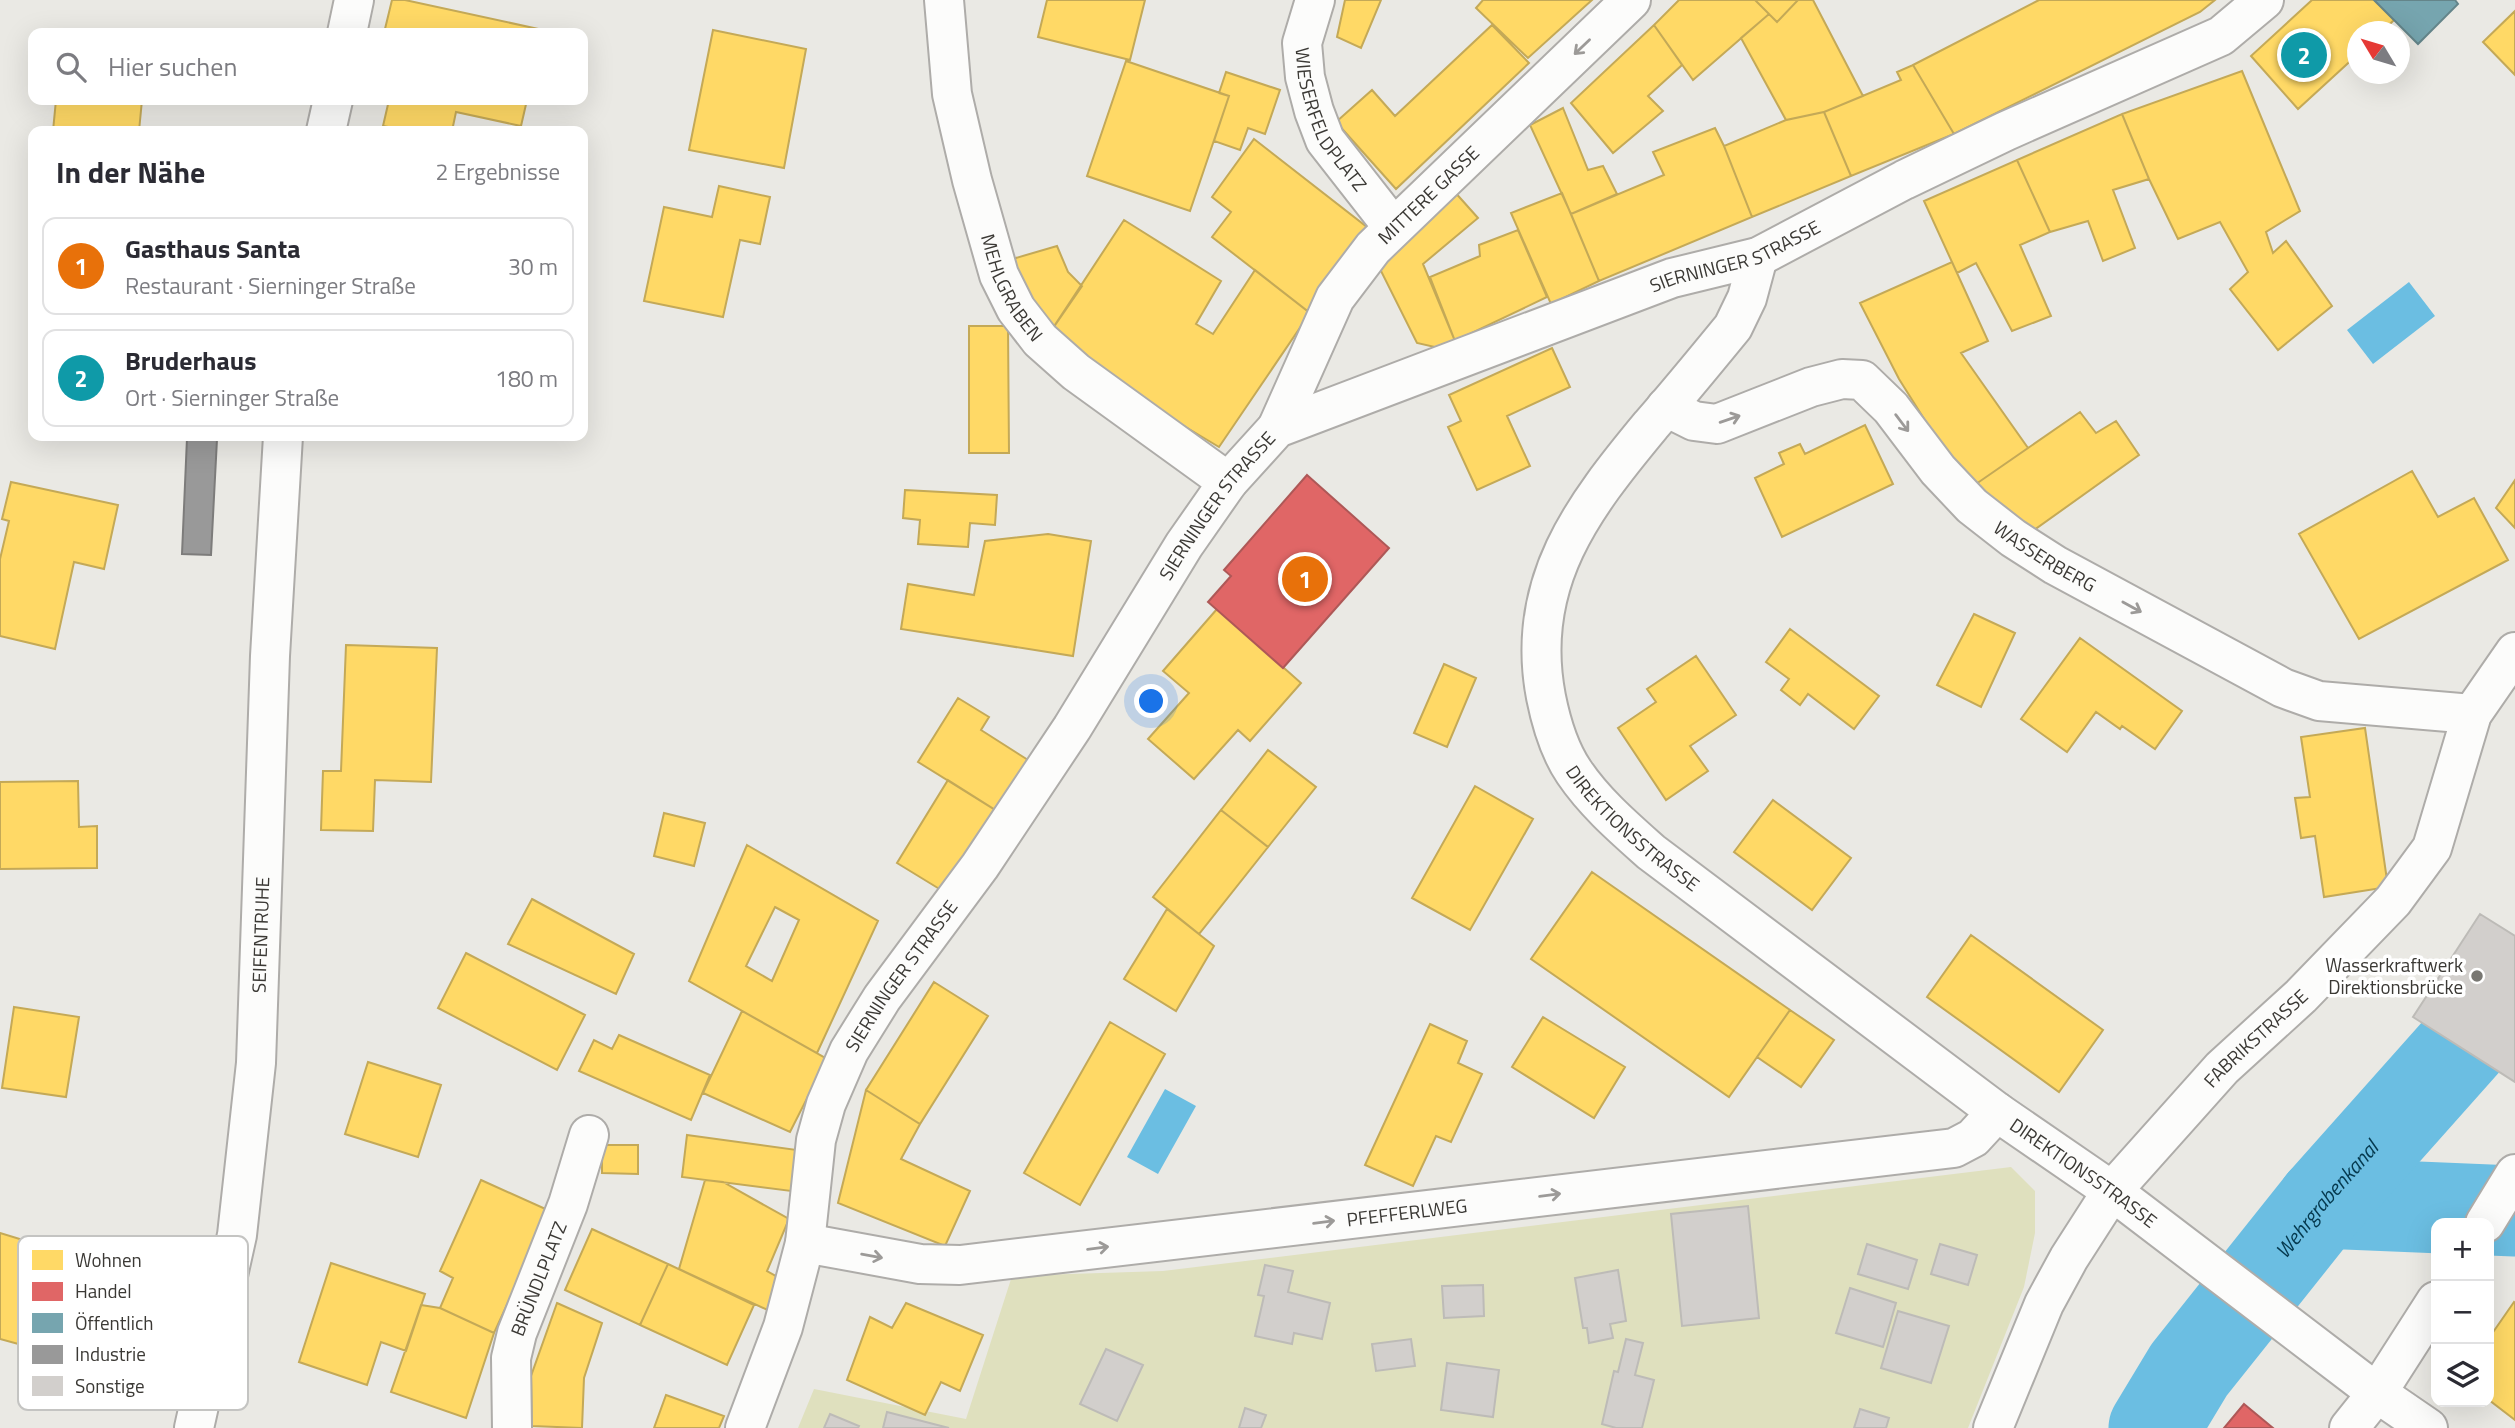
<!DOCTYPE html>
<html lang="de">
<meta charset="utf-8">
<style>
body{margin:0;font-family:"Titillium Web",sans-serif;background:#f2f2f3;color:#2b2b33}
.controls{position:absolute;right:21px;bottom:21px;display:grid;overflow:hidden;border-radius:14px;box-shadow:0 7px 28px #0002}
.controls button{width:63px;height:63px;display:grid;place-items:center;padding:0;border:0;border-bottom:2px solid #e1e1e2;background:#fff;color:#2b2b33;font:35px sans-serif}
.compass{position:absolute;left:2347px;top:21px;width:63px;height:63px;border-radius:50%;background:#fff;box-shadow:0 7px 28px #0002;rotate:308deg}
.you{position:absolute;left:1152px;top:702px;width:24px;height:24px;margin:-18px;border:5px solid #fff;border-radius:50%;background:#1a73e8;box-shadow:0 0 0 10px #1a73e833}
.badge{display:grid;place-items:center;width:46px;height:46px;border-radius:50%;background:#111827;color:#fff;font-size:23px;font-weight:700}
.pin{position:absolute;translate:-50% -50%;border:4px solid #fff;box-shadow:0 2px 7px #0006}
.list{margin:0;padding:0;list-style:none}
h2{display:flex;justify-content:space-between;align-items:center;height:91px;margin:0;padding:0 28px;font-size:30px}
h2 small{font-size:23px;font-weight:400;color:#7c7c81}
.list li{display:grid;grid-template-columns:46px 1fr auto;gap:21px;align-items:center;box-sizing:border-box;height:98px;margin:0 14px 14px;padding:0 14px;border:2px solid #e1e1e2;border-radius:14px}
.list b{display:block;font-size:26px;white-space:nowrap}
.list p{margin:0;font-size:23px;white-space:nowrap;color:#7c7c81}
.list em{font-size:23px;font-style:normal;color:#7c7c81}
.icon{flex:none;width:38px;height:38px;fill:none;stroke:currentColor;stroke-width:2;stroke-linecap:round;stroke-linejoin:round}
.map{position:relative;flex:none;width:2515px;height:1428px;overflow:hidden}
.search{position:absolute;background:#fff;box-shadow:0 7px 28px #0002;left:28px;top:28px;width:560px;height:77px;display:flex;align-items:center;gap:18px;box-sizing:border-box;padding:0 24px;border-radius:14px;color:#7c7c81;font-size:26px}
.panel{position:absolute;background:#fff;box-shadow:0 7px 28px #0002;left:28px;top:126px;width:560px;height:315px;border-radius:14px}
.map>svg:first-child{display:block}
.green{fill:#dfe0be}
.water{fill:#6bbee2}
.homes{fill:#ffd966;stroke:#c4a957;stroke-width:2;fill-rule:evenodd}
.shops{fill:#e06666;stroke:#ae5857;stroke-width:2}
.public{fill:#76a5af;stroke:#64858a;stroke-width:2}
.industry{fill:#999;stroke:#7d7c7b;stroke-width:2}
.lines{fill:none;stroke-linecap:round;stroke-linejoin:round}
.river{stroke:#6bbee2;stroke-width:91}
.building{fill:#d2cfcc;stroke:#bdbbb7;stroke-width:2}
.street-casing{stroke:#aeaca9;stroke-width:42}
.primary-casing{stroke:#aeaca9;stroke-width:42}
.street{stroke:#fcfcfb;stroke-width:38}
.primary{stroke:#fcfcfb;stroke-width:38}
.oneway{stroke:#9c9a98}
.poi-dot{fill:#787772;stroke:#fff;stroke-width:2.5}
.labels{text-anchor:middle;stroke-width:7;stroke-linejoin:round;paint-order:stroke}
.street-label{font-size:19px;fill:#3b3935;stroke:#fff}
.poi-label{font-size:19px;fill:#3b3935;stroke:#fff;text-anchor:end}
.water-label{font-size:21px;font-style:italic;fill:#05394e;stroke:#fff}
.key{fill:#fff;stroke:#c4c4c2;stroke-width:2}
.key-label{font-size:19px;fill:#3b3935}
</style>
<div class="map">
<svg width="2515" height="1428" viewBox="0 0 2515 1428">
<rect width="100%" height="100%" fill="#eae9e4"/>
<path class="green" d="M2011,1167L2035,1191V1233L2024,1287L1968,1428H798L814,1389L966,1419L1012,1276L1163,1271Z"/>
<path class="water" d="M2409,282L2435,316L2373,364L2347,330Z
M1165,1089L1196,1106L1158,1174L1127,1157Z"/>
<path class="homes" d="M392,0H405L543,30L542,33H384Z
M1047,0H1145L1130,60L1038,37Z
M1345,0H1381L1361,48L1337,37Z
M1483,0H1592L1528,58L1476,8Z
M1679,0H1755L1769,14L1693,80L1654,25Z
M1755,0H1798L1777,22Z
M1798,0H1813L1863,96L1824,112L1786,120L1741,38L1769,14L1777,22Z
M2039,0H2215L2200,12L1954,134L1913,65Z
M2312,0H2374L2394,20L2382,32H2358V54L2298,109L2251,56Z
M2515,11V75L2483,42Z
M1492,25L1529,63L1396,189L1336,122L1372,90L1395,116Z
M1654,25L1682,65L1648,96L1663,111L1613,153L1571,103Z
M713,30L806,49L784,168L689,150Z
M1126,61L1229,96L1190,211L1087,176Z
M1913,65L1954,134L1851,176L1824,112L1901,80L1897,72Z
M2242,71L2300,211L2266,232L2273,253L2286,241L2332,306L2278,350L2230,289L2248,272L2220,222L2178,239L2149,179L2122,114Z
M1226,72L1280,90L1265,134L1248,128L1240,150L1214,141L1229,96L1219,93Z
M56,100H142L139,131H53Z
M389,100H527L521,126L456,112L452,131H408L383,126Z
M1563,108L1588,170L1603,166L1617,194L1571,214L1530,125Z
M1824,112L1851,176L1752,217L1724,146L1786,120Z
M2122,114L2149,179L2113,190L2135,248L2103,261L2088,221L2050,232L2017,160Z
M1715,128L1724,146L1752,217L1599,281L1571,214L1664,175L1653,152Z
M1254,139L1372,231L1310,313L1212,237L1231,212L1212,197Z
M2017,160L2050,232L2020,245L2051,316L2012,331L1976,263L1957,273L1924,201Z
M719,186L770,197L760,244L740,240L723,317L644,301L664,207L712,217Z
M1453,190L1478,218L1423,264L1455,341L1439,348L1417,343L1380,269Z
M1562,193L1599,281L1551,304L1511,213Z
M1124,220L1221,281L1196,324L1213,334L1255,270L1310,313L1219,447L1169,417L1061,337L1053,328Z
M1518,230L1547,297L1455,341L1430,277L1480,256L1479,245Z
M1057,246L1068,272L1082,286L1053,328L1027,297L1009,260Z
M1952,262L1988,341L1961,353L2028,448L1976,484L1938,441L1899,379L1860,303Z
M969,326H1008L1009,453H969Z
M1552,348L1570,387L1507,416L1530,466L1477,490L1448,427L1461,421L1449,395Z
M2080,412L2096,433L2116,421L2139,455L2030,533L1976,484Z
M1865,425L1893,484L1782,537L1755,478L1784,464L1779,453L1800,444L1805,454Z
M2412,471L2438,517L2474,498L2508,560L2359,639L2299,534Z
M2515,480V528L2496,508Z
M11,482L118,505L104,569L74,562L55,649L0,636V559L9,521L2,519Z
M905,490L997,495L995,525L970,523L968,547L918,544L920,520L903,518Z
M1048,534L1091,541L1073,656L901,629L908,584L974,595L985,541Z
M1217,609L1301,683L1250,741L1238,730L1194,779L1148,739L1189,693L1163,671Z
M1974,614L2015,633L1981,707L1937,685Z
M1790,629L1879,696L1854,729L1808,694L1800,705L1781,690L1789,679L1766,662Z
M2080,638L2182,711L2155,749L2122,726L2120,729L2096,712L2067,752L2021,719Z
M346,645L437,648L431,782L375,780L373,831L321,830L323,771H341Z
M1696,656L1736,715L1690,746L1708,771L1666,800L1618,728L1656,702L1647,689Z
M1444,664L1476,678L1447,747L1414,733Z
M958,698L989,717L981,730L1028,760L997,811L918,762Z
M2365,728L2388,887L2324,897L2315,836L2301,838L2295,798L2310,797L2301,737Z
M1268,750L1316,787L1268,847L1221,810Z
M948,780L997,811L946,893L897,863Z
M78,781L79,827L97,826V868L0,869V782Z
M1475,786L1533,819L1470,930L1412,898Z
M1773,800L1851,858L1812,910L1734,852Z
M1221,810L1268,847L1199,934L1153,897Z
M664,813L705,823L694,866L654,856Z
M747,845L878,921L817,1053L689,981ZM775,907L799,920L772,981L746,966Z
M1592,872L1790,1010L1729,1097L1531,959Z
M532,899L634,954L616,994L508,944Z
M1167,909L1214,946L1176,1011L1124,979Z
M1971,935L2103,1030L2059,1092L1927,997Z
M466,953L585,1015L557,1070L438,1008Z
M934,982L988,1016L920,1124L866,1090Z
M14,1007L79,1017L66,1097L2,1088Z
M1790,1010L1834,1040L1801,1087L1757,1057Z
M742,1011L827,1059L790,1132L703,1093Z
M1543,1017L1625,1067L1594,1118L1512,1067Z
M1110,1022L1165,1054L1080,1205L1024,1173Z
M1430,1024L1467,1041L1458,1063L1482,1074L1451,1142L1436,1136L1413,1186L1365,1165Z
M619,1035L710,1075L691,1120L579,1071L594,1040L612,1049Z
M368,1062L441,1085L418,1157L345,1134Z
M866,1090L920,1124L901,1159L970,1191L945,1246L838,1203Z
M687,1135L797,1150L791,1191L682,1177Z
M602,1145H638V1174L602,1173Z
M481,1180L550,1211L494,1333L440,1308L453,1278L440,1271Z
M705,1180L723,1182L789,1219L767,1271L790,1284L774,1313L679,1269Z
M592,1229L668,1264L640,1325L565,1290Z
M0,1233L62,1252L33,1348L0,1339Z
M331,1263L425,1294L406,1351L381,1342L367,1385L299,1362Z
M668,1264L754,1305L727,1365L640,1325Z
M2514,1302L2515,1303V1420L2489,1400V1338Z
M557,1303L602,1323L584,1378L582,1428L532,1426L531,1376Z
M906,1303L983,1335L960,1391L941,1382L925,1415L847,1380L870,1317L892,1328Z
M421,1305L440,1308L494,1333L466,1418L391,1392Z
M666,1395L724,1416L719,1428H654Z"/>
<path class="shops" d="M1307,475L1389,548L1283,668L1208,602L1231,576L1224,570Z
M2244,1404L2273,1428H2224Z"/>
<path class="public" d="M2374,0H2455L2458,4L2418,44Z"/>
<path class="industry" d="M187,438L217,439L211,555L182,554Z"/>
<g class="lines">
<g class="river">
<path d="M2322,1203L2515,1211"/>
<path id="s1" d="M2154,1428L2189,1370L2322,1203L2508,994L2515,981"/>
</g>
</g>
<path class="building" d="M2480,914L2515,936V1082L2413,1017Z
M1748,1206L1759,1318L1682,1326L1671,1214Z
M1867,1244L1917,1260L1908,1289L1858,1274Z
M1940,1244L1977,1255L1968,1285L1931,1274Z
M1265,1265L1293,1271L1288,1292L1330,1303L1322,1339L1294,1333L1292,1344L1255,1336L1264,1296L1258,1295Z
M1618,1270L1626,1321L1610,1324L1613,1338L1589,1343L1587,1328H1583L1575,1278Z
M1483,1285L1484,1316L1444,1318L1442,1286Z
M1850,1288L1896,1303L1883,1347L1836,1333Z
M1898,1311L1949,1326L1931,1383L1881,1368Z
M1411,1339L1415,1366L1376,1371L1372,1344Z
M1626,1339L1643,1343L1635,1375L1654,1380L1642,1428H1616L1602,1424L1614,1371L1618,1372Z
M1106,1349L1143,1365L1117,1421L1080,1404Z
M1447,1363L1499,1370L1493,1417L1441,1410Z
M1245,1408L1266,1415L1261,1428H1239Z
M1860,1409L1889,1418L1886,1428H1854Z
M887,1412L949,1428H883Z
M830,1414L859,1426L858,1428H824Z"/>
<g class="lines">
<defs>
<g id="street">
<path id="s2" d="M944,0L952,94L972,180L999,275L1016,309L1040,340L1076,372L1228,482"/>
<path id="s3" d="M1315,0L1302,43L1305,77L1314,111L1325,140L1393,227"/>
<path id="s4" d="M1758,257L1747,298L1733,327C1706,360 1679,393 1651,425C1583,507 1524,583 1546,697C1551,722 1559,750 1574,772C1595,803 1623,827 1651,852L1997,1112L2112,1191L2377,1393L2428,1428"/>
<path id="s5" d="M1666,407L1694,421L1717,424L1811,387L1842,379L1862,380L1891,408L1938,470L1972,506L2013,538L2055,565L2283,688L2319,701L2472,714"/>
<path id="s6" d="M1277,428L1335,298L1373,248L1631,0"/>
<path d="M2485,1223L2515,1174"/>
<path id="s7" d="M805,1243L920,1264L960,1265L1954,1148L1973,1138L1997,1112"/>
<path id="s8" d="M512,1428L511,1358L517,1333L568,1204L589,1135"/>
<path id="s9" d="M745,1428L783,1327L805,1243L816,1140L826,1104L849,1051L882,998L980,866L1072,728L1184,545L1228,482L1277,428L1672,278L1758,257L1904,180L2006,131L2221,36L2264,0"/>
<path id="s10" d="M1993,1428L2044,1304L2069,1258L2112,1191L2222,1068L2301,996L2393,901L2432,848L2472,714L2515,652"/>
<path d="M2349,1428L2377,1393L2436,1301"/>
</g>
<g id="primary">
<path d="M347,33L354,0"/>
<path d="M326,131L333,100"/>
<path id="s11" d="M194,1428L237,1235L256,1063L270,656L283,436"/>
</g>
</defs>
<use href="#street" class="street-casing"/>
<use href="#primary" class="primary-casing"/>
<use href="#street" class="street"/>
<use href="#primary" class="primary"/>
</g>
<defs><path id="oneway-shaft" d="M-6 0H5M1.5-3L5.5 0L1.5 3" fill="none" stroke-width="1.6" stroke-linecap="round" stroke-linejoin="round" transform="scale(1.75)"/></defs>
<g class="oneway">
<use href="#oneway-shaft" transform="translate(1582 47) rotate(136)"/>
<use href="#oneway-shaft" transform="translate(1730 419) rotate(-19)"/>
<use href="#oneway-shaft" transform="translate(1902 423) rotate(53)"/>
<use href="#oneway-shaft" transform="translate(2132 607) rotate(29)"/>
<use href="#oneway-shaft" transform="translate(1550 1195) rotate(-7)"/>
<use href="#oneway-shaft" transform="translate(1324 1222) rotate(-7)"/>
<use href="#oneway-shaft" transform="translate(1098 1248) rotate(-7)"/>
<use href="#oneway-shaft" transform="translate(872 1256) rotate(10)"/>
</g>
<circle class="poi-dot" cx="2477" cy="976" r="7"/>
<g class="labels">
<g class="street-label">
<text dy="7" stroke="none"><textPath href="#s3" startOffset="128">WIESERFELDPLATZ</textPath></text>
<text dy="7" stroke="none"><textPath href="#s6" startOffset="282">MITTERE GASSE</textPath></text>
<text dy="7" stroke="none"><textPath href="#s9" startOffset="1640">SIERNINGER STRASSE</textPath></text>
<text dy="7" stroke="none"><textPath href="#s2" startOffset="298">MEHLGRABEN</textPath></text>
<text dy="7" stroke="none"><textPath href="#s9" startOffset="1052">SIERNINGER STRASSE</textPath></text>
<text dy="7" stroke="none"><textPath href="#s5" startOffset="464">WASSERBERG</textPath></text>
<text dy="7" stroke="none"><textPath href="#s4" startOffset="668">DIREKTIONSSTRASSE</textPath></text>
<text dy="7" stroke="none"><textPath href="#s11" startOffset="499">SEIFENTRUHE</textPath></text>
<text dy="7" stroke="none"><textPath href="#s9" startOffset="485">SIERNINGER STRASSE</textPath></text>
<text dy="7" stroke="none"><textPath href="#s10" startOffset="476">FABRIKSTRASSE</textPath></text>
<text dy="7" stroke="none"><textPath href="#s4" startOffset="1236">DIREKTIONSSTRASSE</textPath></text>
<text dy="7" stroke="none"><textPath href="#s7" startOffset="607">PFEFFERLWEG</textPath></text>
<text dy="7" stroke="none"><textPath href="#s8" startOffset="154">BRÜNDLPLATZ</textPath></text>
</g>
<g class="poi-label">
<text x="2463" y="972">Wasserkraftwerk<tspan x="2463" dy="22">Direktionsbrücke</tspan></text>
</g>
<g class="water-label">
<text dy="7" stroke="none"><textPath href="#s1" startOffset="287">Wehrgrabenkanal</textPath></text>
</g>
</g>
<rect x="18" y="1236" width="230" height="174" rx="10" class="key"/>
<rect x="32" y="1250" width="31" height="20" fill="#ffd966"/>
<rect x="32" y="1282" width="31" height="19" fill="#e06666"/>
<rect x="32" y="1313" width="31" height="20" fill="#76a5af"/>
<rect x="32" y="1345" width="31" height="19" fill="#999"/>
<rect x="32" y="1376" width="31" height="20" fill="#d2cfcc"/>
<g class="key-label">
<text x="75" y="1267">Wohnen</text>
<text x="75" y="1298">Handel</text>
<text x="75" y="1330">Öffentlich</text>
<text x="75" y="1361">Industrie</text>
<text x="75" y="1393">Sonstige</text>
</g>
</svg>
<div class="controls">
<button>+</button>
<button>−</button>
<button><svg class="icon" aria-label="layers" viewBox="0 0 24 24"><path d="M12 4l9 5-9 5-9-5zM3 14l9 5 9-5"/></svg></button>
</div>
<svg class="compass" viewBox="-18 -18 36 36"><path d="M0-13l5 13h-10z" fill="#e53935"/><path d="M0 13l5-13h-10z" fill="#7c7c81"/></svg>
<div class="you"></div>
<div class="pin badge" style="left:1305px;top:579px;background:#e8710a">1</div>
<div class="pin badge" style="left:2304px;top:55px;background:#0f9aa8">2</div>
<div class="search"><svg class="icon" aria-label="search" viewBox="0 0 24 24"><circle cx="10" cy="10" r="6"/><path d="M15 15l6 6"/></svg>Hier suchen</div>
<section class="panel">
<h2>In der Nähe<small>2 Ergebnisse</small></h2>
<ul class="list">
<li><span class="badge" style="background:#e8710a">1</span><div><b>Gasthaus Santa</b><p>Restaurant · Sierninger Straße</p></div><em>30 m</em></li>
<li><span class="badge" style="background:#0f9aa8">2</span><div><b>Bruderhaus</b><p>Ort · Sierninger Straße</p></div><em>180 m</em></li>
</ul>
</section>
</div>
